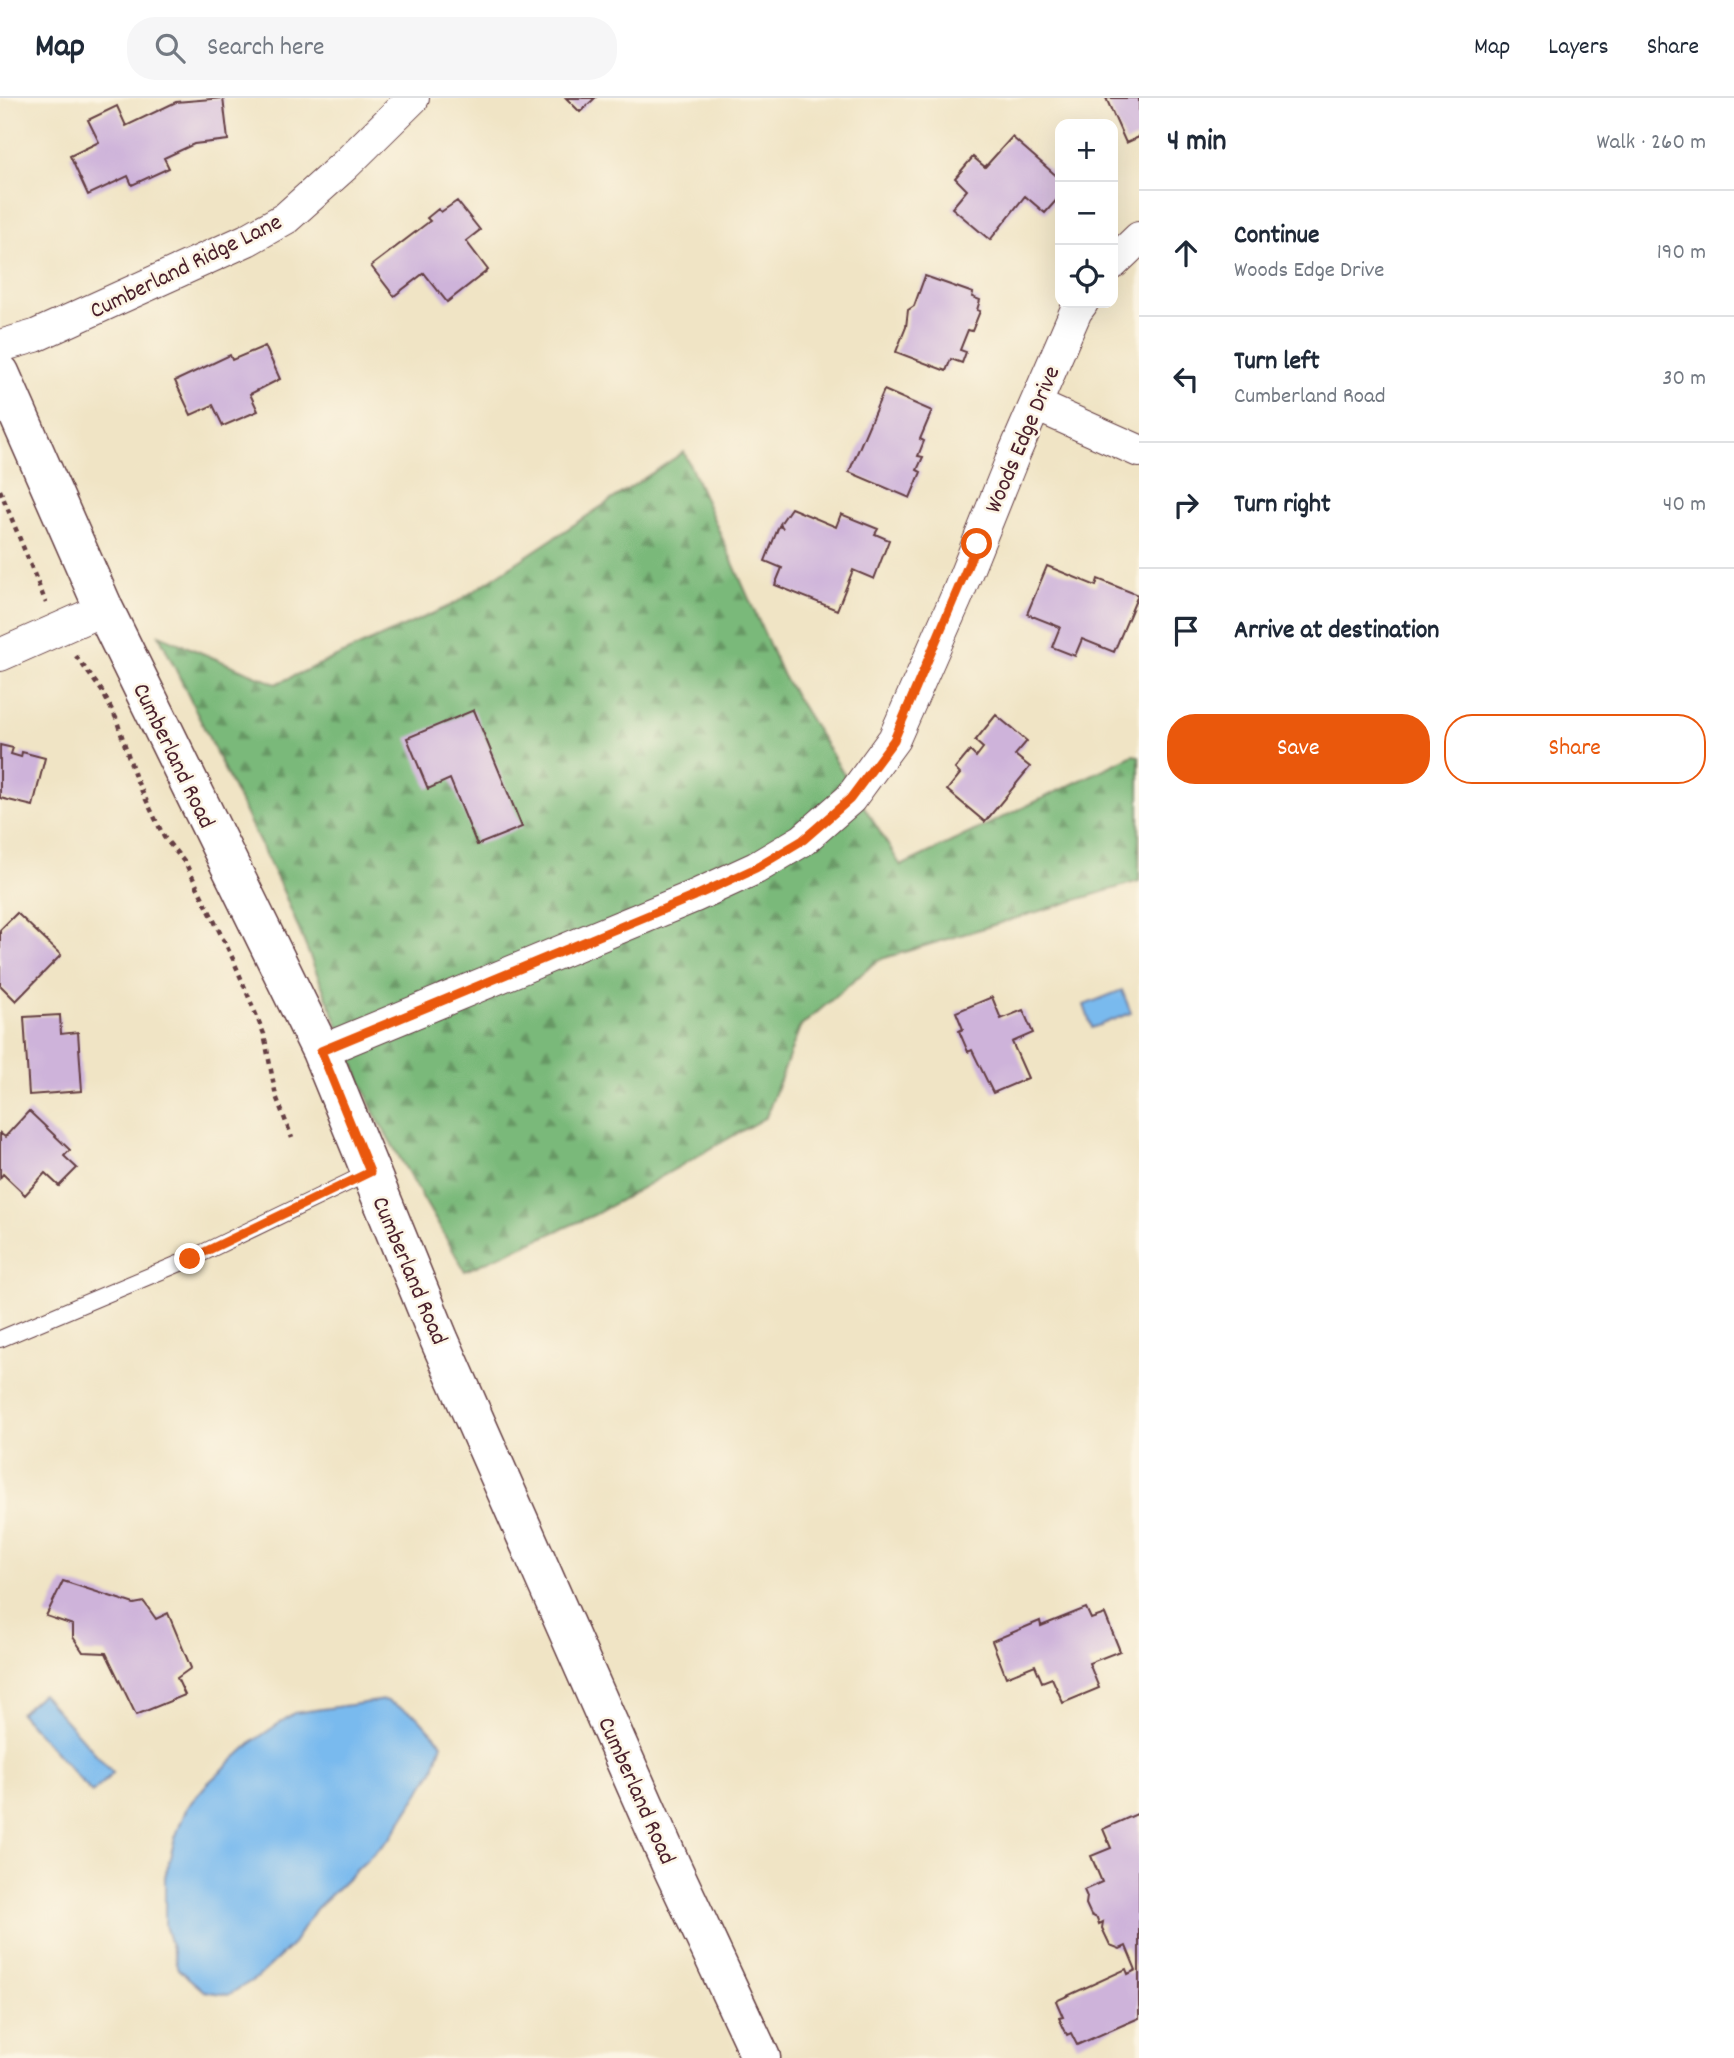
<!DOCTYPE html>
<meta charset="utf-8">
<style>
body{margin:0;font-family:Dekko,sans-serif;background:#f6f6f7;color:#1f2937}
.controls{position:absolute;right:21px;top:21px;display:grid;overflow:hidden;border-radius:14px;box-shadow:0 7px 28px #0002}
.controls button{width:63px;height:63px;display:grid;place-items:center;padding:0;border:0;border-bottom:2px solid #e0e1e3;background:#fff;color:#1f2937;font:35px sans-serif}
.stop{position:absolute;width:21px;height:21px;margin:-16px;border:5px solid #ea580c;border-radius:50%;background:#fff}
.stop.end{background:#ea580c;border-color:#fff;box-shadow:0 2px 7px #0008}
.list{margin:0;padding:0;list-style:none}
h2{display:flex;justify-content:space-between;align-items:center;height:91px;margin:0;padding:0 28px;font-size:30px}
h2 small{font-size:23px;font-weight:400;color:#747a83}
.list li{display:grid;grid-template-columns:46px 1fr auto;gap:21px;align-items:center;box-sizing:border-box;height:126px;padding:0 28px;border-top:2px solid #e0e1e3}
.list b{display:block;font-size:26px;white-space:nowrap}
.list p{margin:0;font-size:23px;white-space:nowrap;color:#747a83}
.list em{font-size:23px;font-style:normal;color:#747a83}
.actions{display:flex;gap:14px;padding:21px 28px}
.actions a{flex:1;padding:16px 0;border:2px solid #ea580c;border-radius:28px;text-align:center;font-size:24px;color:#ea580c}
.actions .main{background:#ea580c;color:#fff}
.icon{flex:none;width:38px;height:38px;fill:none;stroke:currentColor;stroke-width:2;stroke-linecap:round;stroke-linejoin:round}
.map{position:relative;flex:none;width:1139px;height:1960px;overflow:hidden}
header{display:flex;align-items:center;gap:42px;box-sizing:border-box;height:98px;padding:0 35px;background:#fff;border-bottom:2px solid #e0e1e3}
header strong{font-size:33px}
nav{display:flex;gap:38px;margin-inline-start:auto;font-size:24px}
.search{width:490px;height:63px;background:#f6f6f7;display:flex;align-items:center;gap:18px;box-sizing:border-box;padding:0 24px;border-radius:28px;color:#747a83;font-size:26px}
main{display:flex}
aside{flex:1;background:#fff}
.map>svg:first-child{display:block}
.forest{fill:url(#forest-firs);stroke:#626c52;stroke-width:2}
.water{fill:#79baee;stroke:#626c8c;stroke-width:2}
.building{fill:#ceb3da}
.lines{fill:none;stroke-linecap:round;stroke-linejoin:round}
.service-casing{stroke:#633d42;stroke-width:18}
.minor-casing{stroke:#633d42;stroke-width:34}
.secondary-casing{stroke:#633d42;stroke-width:41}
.path{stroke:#633d42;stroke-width:4.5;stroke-dasharray:5 5;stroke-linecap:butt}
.service{stroke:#fff;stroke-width:16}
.minor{stroke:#fff;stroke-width:32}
.secondary{stroke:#fff;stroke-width:38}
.route{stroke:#ea580c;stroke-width:9}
.labels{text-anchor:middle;stroke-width:5;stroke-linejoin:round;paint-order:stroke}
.street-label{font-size:24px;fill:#4a1f2b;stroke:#fcf5e5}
</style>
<header>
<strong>Map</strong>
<div class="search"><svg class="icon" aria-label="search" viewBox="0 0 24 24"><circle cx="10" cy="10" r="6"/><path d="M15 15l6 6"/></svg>Search here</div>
<nav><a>Map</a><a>Layers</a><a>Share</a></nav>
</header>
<main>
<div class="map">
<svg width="1139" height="1960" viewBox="0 0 1139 1960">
<defs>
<pattern id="forest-firs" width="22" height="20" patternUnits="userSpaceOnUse" patternTransform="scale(1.75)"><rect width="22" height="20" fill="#7ab97a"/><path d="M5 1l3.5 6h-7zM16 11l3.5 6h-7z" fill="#669664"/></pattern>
</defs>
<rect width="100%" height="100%" fill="#fcf5e5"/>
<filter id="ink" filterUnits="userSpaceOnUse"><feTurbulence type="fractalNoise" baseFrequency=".0143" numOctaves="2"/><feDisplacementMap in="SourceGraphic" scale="14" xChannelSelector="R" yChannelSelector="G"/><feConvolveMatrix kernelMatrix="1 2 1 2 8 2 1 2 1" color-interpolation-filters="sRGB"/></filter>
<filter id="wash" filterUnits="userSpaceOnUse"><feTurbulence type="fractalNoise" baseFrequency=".00686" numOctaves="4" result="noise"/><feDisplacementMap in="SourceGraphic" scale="28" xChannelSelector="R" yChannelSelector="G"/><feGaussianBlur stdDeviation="1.57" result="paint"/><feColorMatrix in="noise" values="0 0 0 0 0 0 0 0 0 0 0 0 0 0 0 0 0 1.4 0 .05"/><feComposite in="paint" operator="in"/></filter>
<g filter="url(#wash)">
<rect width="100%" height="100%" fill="#f0e4c5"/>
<path class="forest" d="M684,354L783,578L901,768L1133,657L1139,658V783L878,862L800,929L766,1019L594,1117L465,1173L374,1015L284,795L159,537L276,586L454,506Z"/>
<path class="water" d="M1122,892L1131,915L1092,930L1084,907Z
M42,1596L113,1675L92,1695L20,1615Z
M385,1602L416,1617L442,1645L433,1673L391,1739L316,1811L291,1848L258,1879L228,1897L204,1893L178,1871L165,1827V1779L175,1740L187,1709L207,1686L255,1642L294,1615Z"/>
<g id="blocks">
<path class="building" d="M223,0L228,42L194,46L164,60L169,70L132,87L128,78L88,97L70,58L99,44L88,22L117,8L126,28L176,4Z
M566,0H595L580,14Z
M1106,0H1139V39L1126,45Z
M1012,39L1060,81V98L1045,115L1025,98L990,142L952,110L967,92L955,80L973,59L985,69Z
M457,103L480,132L466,143L488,172L447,204L424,175L394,198L371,168L430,123L427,120L438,111L441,114Z
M925,178L973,195L972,199L980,202L977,212L980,213L972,233L968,232L960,252L966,254L962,265L951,261L946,273L896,254L906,229L908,212L914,208Z
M265,248L280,281L250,296L258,313L223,328L213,307L191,317L175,283L230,257L232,262Z
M884,292L932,313L920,341L924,343L918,358L923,359L917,372L921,374L910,400L849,374Z
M791,410L836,429L841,416L878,431L875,436L889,442L874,481L853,472L837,512L775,487L782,470L765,463L779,428L783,430L780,426Z
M1047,468L1096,488L1098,481L1138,497L1114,554L1082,541L1075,558L1052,549L1060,529L1027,516Z
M474,612L522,729L477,747L450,681L428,691L407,640Z
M996,617L1027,643L1015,657L1030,669L985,724L947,692L960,676L955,671L970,653L976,659L983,650L975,643Z
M0,647L13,650L11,656L21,659L22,654L45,660L33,708L0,700Z
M17,815L61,857L16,903L0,887V832Z
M992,899L1001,921L1023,912L1033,935L1012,944L1028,980L993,995L972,952L968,954L959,933L963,931L956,914Z
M60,917L61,936L78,934L82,993L29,997L24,919Z
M29,1013L70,1052L64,1058L77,1070L59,1088L45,1075L25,1097L3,1076L0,1080V1035L5,1039Z
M63,1483L134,1506L144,1504L156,1521L168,1515L191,1570L177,1580L185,1597L136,1617L106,1555L83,1554L73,1539V1527L46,1518Z
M1086,1510L1091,1521L1105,1516L1120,1553L1089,1565L1099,1590L1063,1605L1052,1580L1042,1584L1035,1567L1006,1579L992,1543L1040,1523L1041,1528Z
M1139,1715V1920L1077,1947L1071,1935L1067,1937L1059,1920L1063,1919L1056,1903L1126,1871L1128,1876L1136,1872L1126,1848L1120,1851L1110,1847L1102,1830L1103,1824L1099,1826L1097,1820L1091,1817L1086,1806L1087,1799L1084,1792L1102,1784L1091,1758L1111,1750L1103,1731Z"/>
</g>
</g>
<g filter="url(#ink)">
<use href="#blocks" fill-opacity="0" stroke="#633d42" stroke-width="2"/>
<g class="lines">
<defs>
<path id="service" d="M0,1241L190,1161L370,1074"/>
<path id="minor" d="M1113,165L1139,140
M0,248L35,238L247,142L286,120L345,67L413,0
M1036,307L1139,353
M0,557L104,511
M321,953L695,798L756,770L803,742L850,701L894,641L957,498L1014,356L1076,213L1082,205"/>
<path id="secondary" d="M0,275L104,511L321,953L439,1241L671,1767L761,1960"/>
</defs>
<use href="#service" class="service-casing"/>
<use href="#minor" class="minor-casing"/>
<use href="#secondary" class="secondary-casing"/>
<path class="path" d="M0,392L46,505
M76,558L102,593L116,620L136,681L164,739L186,766L233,861L264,936L276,998L292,1040"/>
<use href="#service" class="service"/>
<use href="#minor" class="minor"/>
<use href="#secondary" class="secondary"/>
</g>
</g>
<g class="lines" filter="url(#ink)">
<path class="route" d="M190,1161L370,1074L321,953L695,798L756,770L803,742L850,701L894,642L977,446"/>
</g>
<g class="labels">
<g class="street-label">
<text transform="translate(185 167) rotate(-26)" y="8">Cumberland Ridge Lane</text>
<text transform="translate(1021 341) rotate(-67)" y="8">Woods Edge Drive</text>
<text transform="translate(175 657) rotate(64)" y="8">Cumberland Road</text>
<text transform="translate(411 1172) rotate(67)" y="8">Cumberland Road</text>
<text transform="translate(638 1692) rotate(66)" y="8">Cumberland Road</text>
</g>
</g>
</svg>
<div class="controls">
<button>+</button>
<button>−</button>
<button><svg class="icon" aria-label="locate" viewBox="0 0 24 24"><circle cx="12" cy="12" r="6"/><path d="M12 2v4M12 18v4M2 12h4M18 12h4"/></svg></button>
</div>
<div class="stop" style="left:977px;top:446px"></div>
<div class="stop end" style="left:190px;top:1161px"></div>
</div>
<aside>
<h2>4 min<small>Walk · 260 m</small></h2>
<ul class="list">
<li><svg class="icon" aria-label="ahead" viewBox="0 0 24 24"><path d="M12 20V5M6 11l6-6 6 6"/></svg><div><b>Continue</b><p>Woods Edge Drive</p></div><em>190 m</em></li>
<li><svg class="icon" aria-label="left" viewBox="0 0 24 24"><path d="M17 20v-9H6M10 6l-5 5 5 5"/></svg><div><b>Turn left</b><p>Cumberland Road</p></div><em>30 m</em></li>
<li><svg class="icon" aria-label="right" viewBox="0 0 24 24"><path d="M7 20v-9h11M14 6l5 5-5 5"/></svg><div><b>Turn right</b></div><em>40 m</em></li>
<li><svg class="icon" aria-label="arrive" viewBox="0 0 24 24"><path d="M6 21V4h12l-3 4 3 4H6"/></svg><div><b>Arrive at destination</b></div></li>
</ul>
<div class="actions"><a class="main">Save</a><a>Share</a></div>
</aside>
</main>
